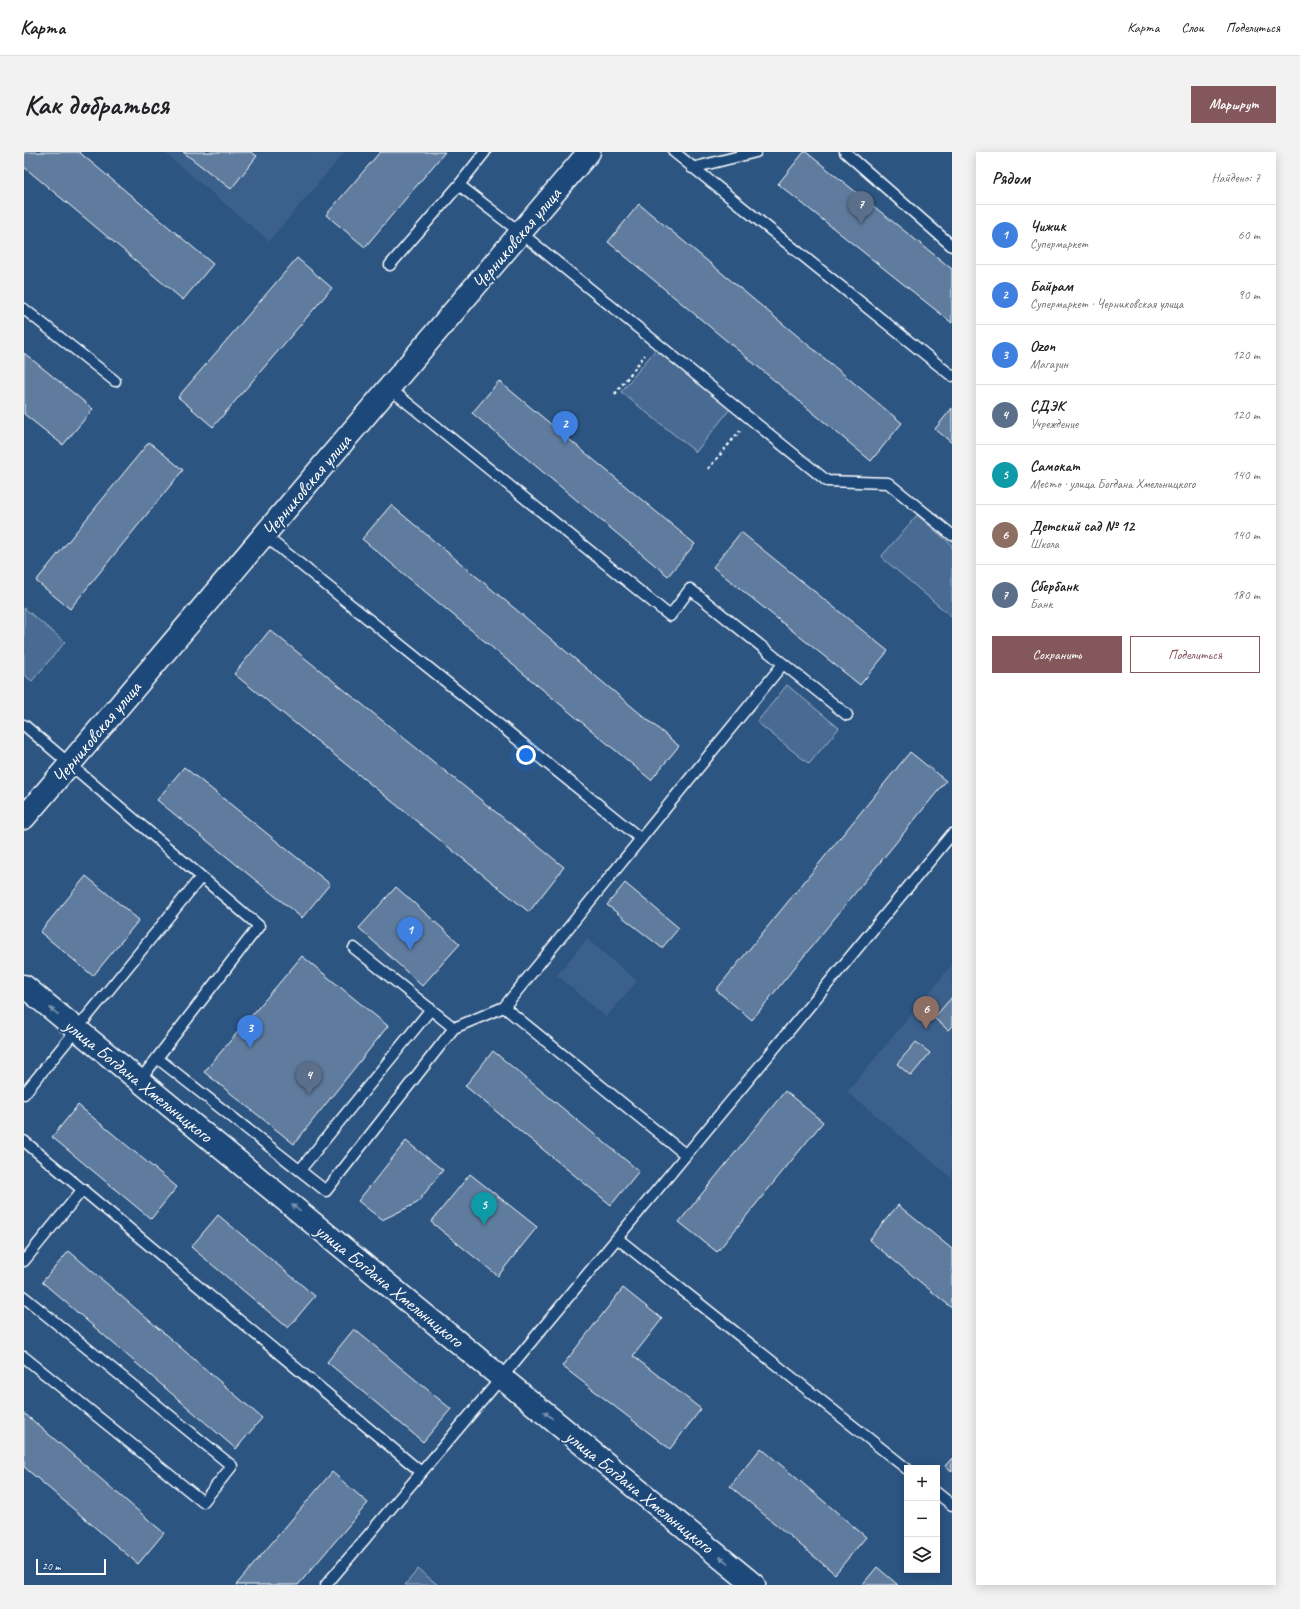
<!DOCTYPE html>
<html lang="ru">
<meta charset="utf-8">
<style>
body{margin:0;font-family:Caveat,sans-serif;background:#f2f2f2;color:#202124}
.controls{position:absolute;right:12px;bottom:12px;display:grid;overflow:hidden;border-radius:0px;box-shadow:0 2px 10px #0003}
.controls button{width:36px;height:36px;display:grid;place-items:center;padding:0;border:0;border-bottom:1px solid #e0e0e0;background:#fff;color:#202124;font:20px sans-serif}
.scale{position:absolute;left:12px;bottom:10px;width:70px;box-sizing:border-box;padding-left:4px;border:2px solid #fff;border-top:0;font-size:11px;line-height:14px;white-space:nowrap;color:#fff;-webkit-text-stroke:3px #1f4a7a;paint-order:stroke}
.you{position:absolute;left:502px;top:603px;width:14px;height:14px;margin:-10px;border:3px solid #fff;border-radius:50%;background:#1a73e8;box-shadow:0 0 0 6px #1a73e833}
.badge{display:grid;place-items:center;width:26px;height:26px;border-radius:50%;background:#84575d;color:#fff;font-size:13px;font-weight:700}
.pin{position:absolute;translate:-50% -33px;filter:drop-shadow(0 1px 2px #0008)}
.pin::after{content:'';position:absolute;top:21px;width:14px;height:12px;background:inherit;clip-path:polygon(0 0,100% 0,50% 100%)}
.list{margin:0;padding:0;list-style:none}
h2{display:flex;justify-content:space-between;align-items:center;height:52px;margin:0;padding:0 16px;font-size:17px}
h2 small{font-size:13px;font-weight:400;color:#757577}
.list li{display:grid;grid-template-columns:26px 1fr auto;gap:12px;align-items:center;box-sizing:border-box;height:60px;padding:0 16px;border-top:1px solid #e0e0e0}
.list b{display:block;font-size:15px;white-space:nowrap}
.list p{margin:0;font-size:13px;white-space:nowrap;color:#757577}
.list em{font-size:13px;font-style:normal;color:#757577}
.actions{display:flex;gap:8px;padding:12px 16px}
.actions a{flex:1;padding:9px 0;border:1px solid #84575d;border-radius:0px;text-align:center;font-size:14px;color:#84575d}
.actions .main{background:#84575d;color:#fff}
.icon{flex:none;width:22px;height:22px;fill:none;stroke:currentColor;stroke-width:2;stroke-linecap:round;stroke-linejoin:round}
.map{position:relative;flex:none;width:928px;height:1433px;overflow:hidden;border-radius:0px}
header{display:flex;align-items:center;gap:24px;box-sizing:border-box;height:56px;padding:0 20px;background:#fff;border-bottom:1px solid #e0e0e0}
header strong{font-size:19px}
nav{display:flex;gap:22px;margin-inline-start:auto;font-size:14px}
.intro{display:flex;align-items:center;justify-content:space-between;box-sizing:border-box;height:96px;padding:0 24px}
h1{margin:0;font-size:28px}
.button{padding:10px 18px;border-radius:0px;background:#84575d;color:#fff;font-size:14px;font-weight:700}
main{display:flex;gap:24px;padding:0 24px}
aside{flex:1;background:#fff;border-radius:0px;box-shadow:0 2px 10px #0003}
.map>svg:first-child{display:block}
.built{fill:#3b618b}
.green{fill:#486b92;stroke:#a4b5c8}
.building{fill:#5e7c9f;stroke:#fff}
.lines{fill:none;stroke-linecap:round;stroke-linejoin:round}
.service-casing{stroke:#fff;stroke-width:13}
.tertiary-casing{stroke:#fff;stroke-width:25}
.secondary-casing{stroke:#fff;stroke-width:25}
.path{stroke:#fff;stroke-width:2.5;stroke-dasharray:3 3;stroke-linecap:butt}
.service{stroke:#1f4a7a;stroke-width:10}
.tertiary{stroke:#1f4a7a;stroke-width:22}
.secondary{stroke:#1f4a7a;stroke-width:22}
.oneway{fill:#7992af}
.labels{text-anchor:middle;stroke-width:4;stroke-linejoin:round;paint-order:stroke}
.street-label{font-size:19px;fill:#fff;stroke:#1f4a7a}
</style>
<header>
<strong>Карта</strong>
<nav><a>Карта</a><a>Слои</a><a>Поделиться</a></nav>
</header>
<div class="intro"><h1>Как добраться</h1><a class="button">Маршрут</a></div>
<main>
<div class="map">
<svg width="928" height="1433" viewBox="0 0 928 1433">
<rect width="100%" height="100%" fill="#2c5582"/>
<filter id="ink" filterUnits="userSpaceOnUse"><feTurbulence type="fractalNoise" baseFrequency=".025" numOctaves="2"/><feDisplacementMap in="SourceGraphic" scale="8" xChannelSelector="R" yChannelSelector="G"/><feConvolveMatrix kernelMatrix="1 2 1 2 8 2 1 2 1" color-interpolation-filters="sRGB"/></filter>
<g filter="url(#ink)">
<path class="built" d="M140,0H321L245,89Z
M563,787L613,829L582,865L533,823Z
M928,813V1026L823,940Z"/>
<path class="green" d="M632,197L706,257L672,300L597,240Z
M893,363L928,393V465L857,405Z
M0,456L41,490L8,529L0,523Z
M763,533L815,576L785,612L733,570Z
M394,1417L414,1433H381Z"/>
<path class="building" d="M0,0H55L189,112L159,148L0,15Z
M159,0H227L233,4L207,37Z
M356,0H421L341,95L302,63Z
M780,0H782L928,117V171L754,32Z
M615,52L878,271L847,309L584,90Z
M273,106L308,136L189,275L154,245Z
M0,201L69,257L39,293L0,262Z
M475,229L671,392L644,424L448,261Z
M928,256V291L911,277Z
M125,290L159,318L46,457L12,429Z
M367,353L655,594L627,628L338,387Z
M717,380L864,499L836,533L689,415Z
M246,478L540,715L505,760L210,522Z
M886,600L922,629L728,868L692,838Z
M160,615L306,732L278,766L133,648Z
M62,724L115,768L69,824L16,780Z
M601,731L655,776L638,796L583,753Z
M372,735L436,792L398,834L335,776Z
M278,804L364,874L270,992L180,920Z
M928,845V874L924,878L910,866Z
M892,890L906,901L887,924L873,912Z
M469,899L615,1019L587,1053L441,934Z
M761,939L799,970L693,1100L655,1070Z
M54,953L153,1035L127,1067L28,985Z
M382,989L419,1018L393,1051L358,1068L334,1049Z
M446,1022L513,1075L474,1124L407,1070Z
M874,1053L928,1097V1156L845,1088Z
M194,1063L291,1144L264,1176L167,1095Z
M45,1099L238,1266L212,1297L18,1130Z
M599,1136L638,1167L609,1204L677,1257L646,1297L538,1214Z
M330,1177L427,1257L399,1290L303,1210Z
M0,1261L140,1381L114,1412L0,1315Z
M737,1296L842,1385L811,1422L706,1334Z
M928,1306V1319L921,1314Z
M308,1320L344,1351L274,1433H212Z
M853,1415L874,1433H838Z"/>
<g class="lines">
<defs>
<path id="service" d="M461,0L435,33L497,81L803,329L864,331L928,383
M650,0L928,224
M821,0L928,94
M668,16L732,0
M366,113L435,33
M0,157L91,229
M365,236L646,464L666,437L823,563
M240,383L617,687
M0,573L235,774L133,906L302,1039L430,876L480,855
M330,796L430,876
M116,928L133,906
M0,942L177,725
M0,989L397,1320
M662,1003L480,855L759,512
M276,1018L407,857
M593,1086L883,1317
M0,1109L59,1037
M0,1145L208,1314L179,1350L0,1205
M913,1341L928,1353
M302,1433L478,1225L928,682"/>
<path id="tertiary" d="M0,666L565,0"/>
<path id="secondary" d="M0,834L730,1433"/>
</defs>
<use href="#service" class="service-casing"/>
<use href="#tertiary" class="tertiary-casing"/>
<use href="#secondary" class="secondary-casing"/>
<path class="path" d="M591,242L621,203
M684,317L716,279"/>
<use href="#service" class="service"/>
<use href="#tertiary" class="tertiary"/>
<use href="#secondary" class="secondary"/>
</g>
<defs><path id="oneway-solid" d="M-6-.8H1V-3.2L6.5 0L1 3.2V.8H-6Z"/></defs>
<g class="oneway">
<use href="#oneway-solid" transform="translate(30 859) rotate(-141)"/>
<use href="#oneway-solid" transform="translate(272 1056) rotate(-141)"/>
<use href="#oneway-solid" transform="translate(524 1263) rotate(-141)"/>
<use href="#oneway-solid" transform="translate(700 1408) rotate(-141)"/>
</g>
</g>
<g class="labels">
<g class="street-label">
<text transform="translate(492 86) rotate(-50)" y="7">Черниковская улица</text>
<text transform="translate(282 333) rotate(-50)" y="7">Черниковская улица</text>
<text transform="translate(72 580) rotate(-50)" y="7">Черниковская улица</text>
<text transform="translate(115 928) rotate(39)" y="7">улица Богдана Хмельницкого</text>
<text transform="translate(366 1133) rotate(39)" y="7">улица Богдана Хмельницкого</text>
<text transform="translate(616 1339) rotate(39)" y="7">улица Богдана Хмельницкого</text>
</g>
</g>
</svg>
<div class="controls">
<button>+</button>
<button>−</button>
<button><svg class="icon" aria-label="layers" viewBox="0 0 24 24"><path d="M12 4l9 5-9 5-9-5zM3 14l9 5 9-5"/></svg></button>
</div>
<div class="scale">20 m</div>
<div class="you"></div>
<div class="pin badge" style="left:386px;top:798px;background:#3f7fe0">1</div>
<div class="pin badge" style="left:541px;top:292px;background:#3f7fe0">2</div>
<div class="pin badge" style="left:226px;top:896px;background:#3f7fe0">3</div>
<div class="pin badge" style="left:285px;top:943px;background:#5c6f8a">4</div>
<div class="pin badge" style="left:460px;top:1073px;background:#0f9aa8">5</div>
<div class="pin badge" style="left:902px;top:877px;background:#8d6e63">6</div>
<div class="pin badge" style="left:837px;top:72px;background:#5c6f8a">7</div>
</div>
<aside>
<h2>Рядом<small>Найдено: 7</small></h2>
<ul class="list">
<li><span class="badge" style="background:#3f7fe0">1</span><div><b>Чижик</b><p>Супермаркет</p></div><em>60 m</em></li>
<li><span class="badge" style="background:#3f7fe0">2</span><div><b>Байрам</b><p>Супермаркет · Черниковская улица</p></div><em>90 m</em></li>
<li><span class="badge" style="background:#3f7fe0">3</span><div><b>Ozon</b><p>Магазин</p></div><em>120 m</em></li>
<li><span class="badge" style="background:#5c6f8a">4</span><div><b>СДЭК</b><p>Учреждение</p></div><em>120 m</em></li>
<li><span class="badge" style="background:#0f9aa8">5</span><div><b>Самокат</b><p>Место · улица Богдана Хмельницкого</p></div><em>140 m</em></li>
<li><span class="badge" style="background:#8d6e63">6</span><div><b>Детский сад № 12</b><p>Школа</p></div><em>140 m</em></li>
<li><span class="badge" style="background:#5c6f8a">7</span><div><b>Сбербанк</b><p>Банк</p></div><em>180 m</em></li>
</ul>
<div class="actions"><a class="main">Сохранить</a><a>Поделиться</a></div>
</aside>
</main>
